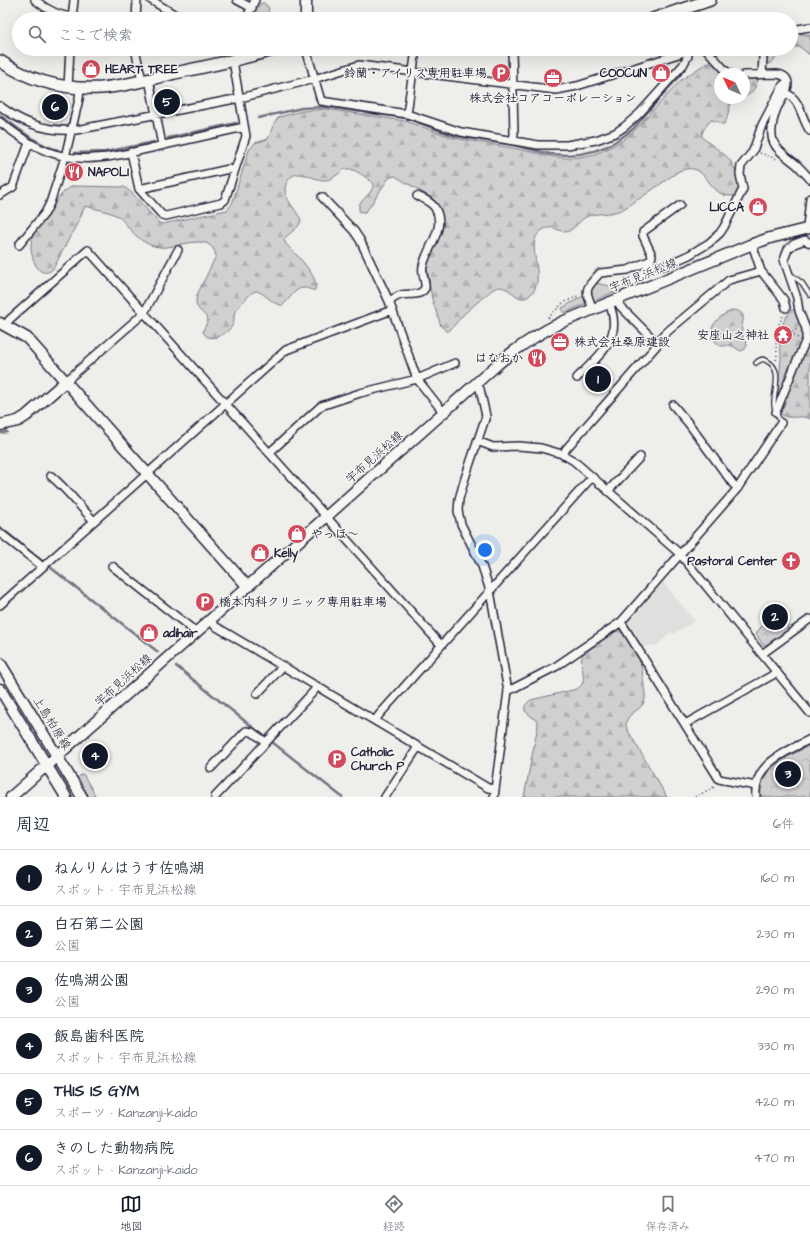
<!DOCTYPE html>
<html lang="ja">
<meta charset="utf-8">
<style>
body{margin:0;font-family:"Architects Daughter","Klee One",sans-serif;background:#f2f2f3;color:#1f2937}
.compass{position:absolute;left:714px;top:68px;width:36px;height:36px;border-radius:50%;background:#fff;box-shadow:0 4px 16px #0002;rotate:314deg}
.you{position:absolute;left:485px;top:550px;width:14px;height:14px;margin:-10px;border:3px solid #fff;border-radius:50%;background:#1a73e8;box-shadow:0 0 0 6px #1a73e833}
.badge{display:grid;place-items:center;width:26px;height:26px;border-radius:50%;background:#111827;color:#fff;font-size:13px;font-weight:700}
.pin{position:absolute;translate:-50% -50%;border:2px solid #fff;box-shadow:0 1px 4px #0006}
.list{margin:0;padding:0;list-style:none}
h2{display:flex;justify-content:space-between;align-items:center;height:52px;margin:0;padding:0 16px;font-size:17px}
h2 small{font-size:13px;font-weight:400;color:#747a83}
.list li{display:grid;grid-template-columns:26px 1fr auto;gap:12px;align-items:center;box-sizing:border-box;height:56px;padding:0 16px;border-top:1px solid #e0e1e3}
.list b{display:block;font-size:15px;white-space:nowrap}
.list p{margin:0;font-size:13px;white-space:nowrap;color:#747a83}
.list em{font-size:13px;font-style:normal;color:#747a83}
.icon{flex:none;width:22px;height:22px;fill:none;stroke:currentColor;stroke-width:2;stroke-linecap:round;stroke-linejoin:round}
.map{position:relative;flex:none;width:810px;height:797px;overflow:hidden}
.search{position:absolute;background:#fff;box-shadow:0 4px 16px #0002;left:12px;right:12px;top:12px;height:44px;display:flex;align-items:center;gap:10px;box-sizing:border-box;padding:0 14px;border-radius:22px;color:#747a83;font-size:15px}
.sheet{height:388px;background:#fff}
nav{display:flex;justify-content:space-around;align-items:center;box-sizing:border-box;height:56px;border-top:1px solid #e0e1e3;background:#fff;font-size:11px;color:#747a83}
nav a{display:grid;justify-items:center;gap:2px}
nav .on{color:#111827}
.map>svg:first-child{display:block}
.built{fill:#dfdfde}
.green{fill:#d0d0d1;stroke:#797986}
.forest{fill:url(#forest-firs);stroke:#797986}
.park{fill:url(#park-crowns);stroke:#797986}
.lines{fill:none;stroke-linecap:round;stroke-linejoin:round}
.stream{stroke:#727281;stroke-width:2.5}
.lane-casing{stroke:#22223b;stroke-width:6}
.street-casing{stroke:#22223b;stroke-width:10}
.secondary-casing{stroke:#22223b;stroke-width:13}
.primary-casing{stroke:#22223b;stroke-width:14}
.path{stroke:#22223b;stroke-width:1.5;stroke-dasharray:1 3;stroke-linecap:butt}
.lane{stroke:#f6f6f2;stroke-width:3.5}
.street{stroke:#f6f6f2;stroke-width:7}
.secondary{stroke:#f6f6f2;stroke-width:10}
.primary{stroke:#f6f6f2;stroke-width:11}
.labels{text-anchor:middle;stroke-width:3;stroke-linejoin:round;paint-order:stroke}
.poi-label{font-size:12px;font-weight:bold;fill:#22223b;stroke:#f6f6f2;text-anchor:start}
.street-label{font-size:12px;fill:#22223b;stroke:#f6f6f2}
</style>
<div class="map">
<svg width="810" height="797" viewBox="0 0 810 797">
<defs>
<pattern id="forest-firs" width="22" height="20" patternUnits="userSpaceOnUse"><rect width="22" height="20" fill="#d0d0d1"/><path d="M5 1l3.5 6h-7zM16 11l3.5 6h-7z" fill="#b2b2b4"/></pattern>
<pattern id="park-crowns" width="20" height="18" patternUnits="userSpaceOnUse"><rect width="20" height="18" fill="#d0d0d1"/><path d="M2 6a3 3 0 1 1 6 0M12 15a3 3 0 1 1 6 0" fill="none" stroke="#b2b2b4"/></pattern>
</defs>
<rect width="100%" height="100%" fill="#eeeeeb"/>
<filter id="ink" filterUnits="userSpaceOnUse"><feTurbulence type="fractalNoise" baseFrequency=".025" numOctaves="2"/><feDisplacementMap in="SourceGraphic" scale="8" xChannelSelector="R" yChannelSelector="G"/><feConvolveMatrix kernelMatrix="1 2 1 2 8 2 1 2 1" color-interpolation-filters="sRGB"/></filter>
<g filter="url(#ink)">
<path class="built" d="M662,581L695,621L673,634L671,632L657,645L641,647L627,624V622Z"/>
<path class="green" d="M596,283L618,288L619,290L593,301C590,293 590,289 596,283Z
M583,296L587,303L564,313L562,308Z
M83,774L95,795L92,797H88L77,778Z"/>
<path class="forest" d="M261,3H264L269,8L268,12L264,19H252L258,7Z
M791,33H795L810,35V55L800,47H791Z
M770,49H787C779,53 775,61 768,64L766,61Z
M710,63L718,67L724,74H720V98H736C727,104 730,116 724,124H722L716,121L711,120C708,124 701,131 702,136C703,140 723,152 728,158C733,163 735,170 738,177C739,181 741,188 739,192C737,195 734,196 731,196C712,196 709,174 694,169C689,168 684,169 679,171C667,180 654,188 642,197C635,201 628,207 621,210C612,214 601,213 591,215C580,218 578,226 569,231C560,235 554,222 541,231C524,243 546,275 533,292C518,310 511,282 496,288C492,289 489,293 486,295C478,302 469,309 461,317C457,322 453,327 449,331H446L441,326L432,299L427,271L428,263L441,232L443,225L441,210L432,198L395,176L391,177L388,179L368,209L365,212H362L359,211V205C363,198 374,192 373,184C369,179 353,167 347,169C343,169 340,173 337,175C333,177 330,180 326,180C317,181 308,174 299,174C295,174 291,176 289,179C277,194 296,208 301,220C299,230 288,232 284,240L286,244C294,252 321,278 315,290C310,291 308,287 303,288C295,288 289,300 283,305C272,306 261,287 253,292C246,297 241,305 235,311C233,316 235,320 233,324C229,334 207,345 203,331L208,320C202,309 193,310 197,295L216,256C211,229 175,250 159,247C144,245 136,236 126,225C124,222 121,218 118,216C108,211 96,209 85,206L80,218L53,269C38,282 30,255 31,244C32,238 34,233 36,229C39,223 44,218 48,213C55,204 61,191 73,186L124,187L132,193L159,223L163,224L227,210L232,204L249,150L255,143L268,139L274,123L279,117L302,111L326,109L405,121L454,138L513,148L550,156L565,158L580,157L595,154L609,148L623,140L634,131L681,80L705,64Z
M744,78H754L758,80C756,87 751,95 744,97Z
M795,309L801,313L810,324V419C800,413 785,423 779,411C775,401 781,369 781,356C781,349 778,342 780,335C782,326 785,313 795,309Z
M734,310C750,313 740,323 742,333C743,338 746,341 747,345L745,349L741,351C738,350 734,346 730,345C725,345 723,348 718,344C701,331 720,314 734,310Z
M617,631L621,632L624,635C630,643 637,652 640,662C643,670 643,679 644,687C645,692 646,698 644,702C639,713 622,714 627,729L667,797H524L538,725L537,721L525,711C524,705 527,703 531,700L577,689C591,680 577,667 583,654L613,633Z"/>
<path class="park" d="M775,607L789,627L787,628L788,630L766,645H763L756,634Z
M810,745V797H761C758,767 789,757 810,745Z"/>
<g class="lines">
<path class="stream" d="M0,115C19,129 36,144 58,150
M258,118L302,108L326,107L406,118L455,136L513,145L550,154L565,155L580,154L594,151L608,146L621,138L633,129L681,74
M168,138L236,123
M75,153L105,152L154,142
M0,433L7,432
M0,527L42,561
M50,567L158,652
M176,666L265,737
M272,742L342,797"/>
<defs>
<path id="lane" d="M790,274L802,283L810,295
M756,363C759,360 763,358 767,361C784,370 773,391 774,405C775,411 778,417 781,423"/>
<path id="street" d="M35,0C46,9 58,16 73,17
M151,0L182,19
M237,0L252,8
M72,19L74,0
M136,19L137,0
M246,19L255,0
M791,30L810,27
M135,49L142,80
M306,49L321,101L407,114L461,132L538,145H567L596,140L615,133L624,127L639,114L683,65L688,56V49
M512,49L514,134L513,140
M706,49L726,71L730,74
M762,74L763,57L766,49
M744,75L777,74C799,77 782,99 777,108C774,116 771,127 772,136C773,149 788,157 797,165C802,170 806,174 810,179
M149,79L162,145
M68,87L70,49
M786,93C801,100 801,118 810,131
M0,106C23,124 47,132 76,130L240,98L314,79L359,65L556,90L577,86L688,51
M407,114L416,49
M0,122C17,135 34,148 55,154C91,165 128,153 164,145C191,139 218,133 244,127
M131,152L139,189L162,215L166,216L221,203L225,200L246,136L233,61
M139,189L229,169L234,171
M0,195L13,187L29,143
M322,197L354,231L360,240L389,301L417,379L444,413
M807,228L810,198
M752,244L761,271L784,300L786,308
M19,245L45,213L50,203L65,157L79,99L80,88
M646,263L647,266H664L689,255L709,243L720,233L724,227L743,189L740,174L741,166L753,151L762,125L783,85L788,82
M389,301C393,299 397,296 401,295C410,293 420,297 425,288C426,280 421,274 423,266C427,247 447,228 435,208C431,202 425,199 417,196
M593,309C584,288 585,290 600,273L628,270L651,260L652,255L643,236V232L680,205
M6,326L9,320L88,250L441,645
M657,342L668,331L729,280L761,271
M577,378C600,354 624,339 609,303
M66,381L144,313L178,250
M476,384L480,389L486,416L465,478L459,499L458,511L461,524L482,566L490,591L508,691L494,797
M673,405L689,424L733,484L738,488
M776,412L795,365L806,340V329L799,311L797,298L784,260L788,249L794,244L805,240L810,243
M477,441L493,447L519,446L541,448L562,454L574,461L680,554L810,713
M269,453L321,406L360,393L417,379L455,363
M563,455L566,449L658,344L620,306L617,299
M51,476C67,489 79,506 94,521
M608,491L640,457
M0,533L38,563L42,567
M112,566L191,628L196,633
M0,605L286,350L392,310
M210,620L215,626L488,788L495,789
M621,622L719,779L756,786
M762,654L810,619
M508,691L555,667L621,622L737,489L781,423
M257,694L283,666
M375,721L379,715L592,477
M685,724L771,676L777,672
M211,768L246,731L252,732L266,742
M215,797L314,691L317,686
M385,797L418,747
M756,797C753,763 785,753 810,739"/>
<path id="secondary" d="M306,19V0
M0,323L27,338L248,587
M0,425L18,421L26,416L66,381
M0,663L82,797
M0,689L66,797
M11,797L499,363C518,347 539,333 562,322L750,245L770,238L810,228"/>
<path id="primary" d="M653,19L710,0
M0,61C30,81 65,90 101,88C126,86 151,79 175,73C209,66 243,59 276,49"/>
</defs>
<use href="#lane" class="lane-casing"/>
<use href="#street" class="street-casing"/>
<use href="#secondary" class="secondary-casing"/>
<use href="#primary" class="primary-casing"/>
<path class="path" d="M760,153L777,159
M548,318L563,303L580,295
M791,332L799,339
M788,333L797,329
M776,360C778,353 776,348 776,341C776,332 779,323 783,316
M695,797L716,786"/>
<use href="#lane" class="lane"/>
<use href="#street" class="street"/>
<use href="#secondary" class="secondary"/>
<use href="#primary" class="primary"/>
</g>
</g>
<defs>
<symbol id="shop-disc" viewBox="-11 -11 22 22"><circle r="9.5" fill="#d1495b" stroke="#f6f6f2"/><path d="M-5-2.5h2.3a2.7 3.5 0 0 1 5.4 0H5L5.5 6h-11ZM-1.5-2.5h3a1.5 2.3 0 0 0-3 0Z" fill="#fff"/></symbol>
<symbol id="parking-disc" viewBox="-11 -11 22 22"><circle r="9.5" fill="#d1495b" stroke="#f6f6f2"/><path d="M-3.5-5.5H1a3.5 3.5 0 0 1 0 7H-1V5.5H-3.5ZM-1-3.4V-.6H.8a1.4 1.4 0 0 0 0-2.8Z" fill="#fff"/></symbol>
<symbol id="office-disc" viewBox="-11 -11 22 22"><circle r="9.5" fill="#d1495b" stroke="#f6f6f2"/><path d="M-6-3h4V-5.5h4V-3h4V5H-6ZM-1-4.5V-3h2v-1.5ZM-6 0V1H6V0Z" fill="#fff"/></symbol>
<symbol id="restaurant-disc" viewBox="-11 -11 22 22"><circle r="9.5" fill="#d1495b" stroke="#f6f6f2"/><path d="M-5-6h1v4h1v-4h1v4h1v-4h1v5L-1.5 .5V6h-2V.5L-5-1ZM5-6V6H3V1.5H1.5Q1.5-4 5-6Z" fill="#fff"/></symbol>
<symbol id="temple-disc" viewBox="-11 -11 22 22"><circle r="9.5" fill="#d1495b" stroke="#f6f6f2"/><path d="M0-6L5-2H3V0L6.5 2.5H4V6H1.5V3h-3V6H-4V2.5H-6.5L-3 0V-2H-5Z" fill="#fff"/></symbol>
<symbol id="church-disc" viewBox="-11 -11 22 22"><circle r="9.5" fill="#d1495b" stroke="#f6f6f2"/><path d="M-1.2-6h2.4v3.5h3.3v2.4h-3.3V6h-2.4V-.1h-3.3v-2.4h3.3Z" fill="#fff"/></symbol>
</defs>
<g fill-rule="evenodd">
<use href="#shop-disc" x="80" y="58" width="22" height="22"/>
<use href="#parking-disc" x="490" y="62" width="22" height="22"/>
<use href="#shop-disc" x="650" y="62" width="22" height="22"/>
<use href="#office-disc" x="542" y="67" width="22" height="22"/>
<use href="#restaurant-disc" x="63" y="161" width="22" height="22"/>
<use href="#shop-disc" x="747" y="196" width="22" height="22"/>
<use href="#temple-disc" x="772" y="324" width="22" height="22"/>
<use href="#office-disc" x="549" y="331" width="22" height="22"/>
<use href="#restaurant-disc" x="526" y="347" width="22" height="22"/>
<use href="#shop-disc" x="286" y="523" width="22" height="22"/>
<use href="#shop-disc" x="249" y="542" width="22" height="22"/>
<use href="#church-disc" x="780" y="550" width="22" height="22"/>
<use href="#parking-disc" x="194" y="591" width="22" height="22"/>
<use href="#shop-disc" x="138" y="622" width="22" height="22"/>
<use href="#parking-disc" x="326" y="748" width="22" height="22"/>
</g>
<g class="labels">
<g class="poi-label">
<text x="105" y="73">HEART TREE</text>
<text x="487" y="77" text-anchor="end">鈴蘭・アイリス専用駐車場</text>
<text x="647" y="77" text-anchor="end">COOCUN</text>
<text x="553" y="102" text-anchor="middle">株式会社コアコーポレーション</text>
<text x="88" y="176">NAPOLI</text>
<text x="744" y="211" text-anchor="end">LICCA</text>
<text x="769" y="339" text-anchor="end">安座山之神社</text>
<text x="574" y="346">株式会社桑原建設</text>
<text x="523" y="362" text-anchor="end">はなおか</text>
<text x="311" y="538">やっほ～</text>
<text x="274" y="557">Kelly</text>
<text x="777" y="565" text-anchor="end">Pastoral Center</text>
<text x="219" y="606">橋本内科クリニック専用駐車場</text>
<text x="163" y="637">adihair</text>
<text x="351" y="756">Catholic<tspan x="351" dy="14">Church P</tspan></text>
</g>
<g class="street-label">
<text transform="translate(643 275) rotate(-22)" y="4">宇布見浜松線</text>
<text transform="translate(374 457) rotate(-42)" y="4">宇布見浜松線</text>
<text transform="translate(123 680) rotate(-42)" y="4">宇布見浜松線</text>
<text transform="translate(52 723) rotate(58)" y="4">上島柏原線</text>
</g>
</g>
</svg>
<svg class="compass" viewBox="-18 -18 36 36"><path d="M0-13l5 13h-10z" fill="#e53935"/><path d="M0 13l5-13h-10z" fill="#747a83"/></svg>
<div class="you"></div>
<div class="pin badge" style="left:598px;top:379px">1</div>
<div class="pin badge" style="left:775px;top:617px">2</div>
<div class="pin badge" style="left:788px;top:774px">3</div>
<div class="pin badge" style="left:95px;top:756px">4</div>
<div class="pin badge" style="left:167px;top:102px">5</div>
<div class="pin badge" style="left:55px;top:107px">6</div>
<div class="search"><svg class="icon" aria-label="search" viewBox="0 0 24 24"><circle cx="10" cy="10" r="6"/><path d="M15 15l6 6"/></svg>ここで検索</div>
</div>
<section class="sheet">
<h2>周辺<small>6件</small></h2>
<ul class="list">
<li><span class="badge">1</span><div><b>ねんりんはうす佐鳴湖</b><p>スポット · 宇布見浜松線</p></div><em>160 m</em></li>
<li><span class="badge">2</span><div><b>白石第二公園</b><p>公園</p></div><em>230 m</em></li>
<li><span class="badge">3</span><div><b>佐鳴湖公園</b><p>公園</p></div><em>290 m</em></li>
<li><span class="badge">4</span><div><b>飯島歯科医院</b><p>スポット · 宇布見浜松線</p></div><em>330 m</em></li>
<li><span class="badge">5</span><div><b>THIS IS GYM</b><p>スポーツ · Kanzanji-kaido</p></div><em>420 m</em></li>
<li><span class="badge">6</span><div><b>きのした動物病院</b><p>スポット · Kanzanji-kaido</p></div><em>470 m</em></li>
</ul>
</section>
<nav>
<a class="on"><svg class="icon" aria-label="map" viewBox="0 0 24 24"><path d="M3 6l6-2 6 2 6-2v14l-6 2-6-2-6 2zM9 4v14M15 6v14"/></svg>地図</a>
<a><svg class="icon" aria-label="directions" viewBox="0 0 24 24"><path d="M12 3l9 9-9 9-9-9zM9 14v-3h6M13 9l2 2-2 2"/></svg>経路</a>
<a><svg class="icon" aria-label="saved" viewBox="0 0 24 24"><path d="M7 4h10v16l-5-4-5 4z"/></svg>保存済み</a>
</nav>
